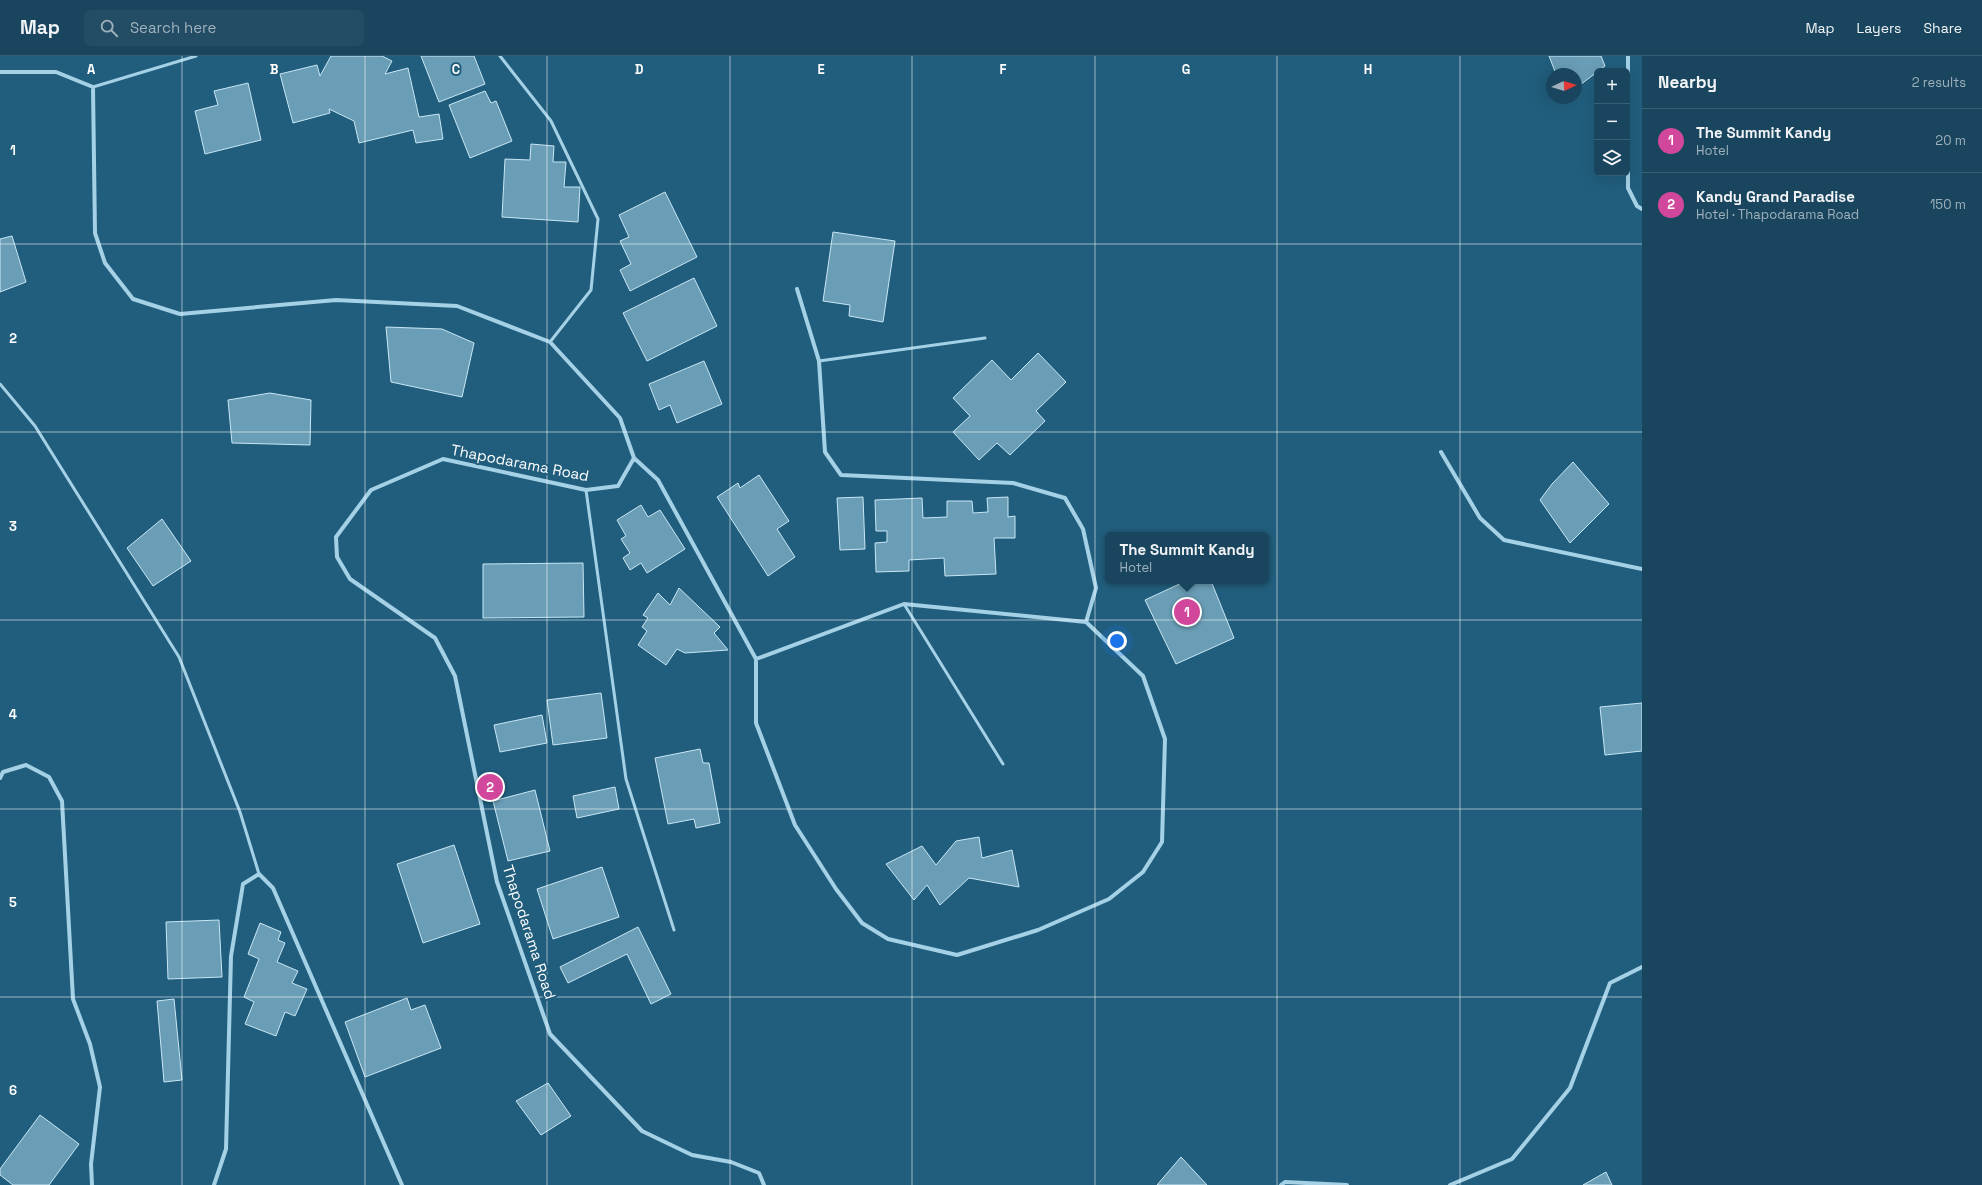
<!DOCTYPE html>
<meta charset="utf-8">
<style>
body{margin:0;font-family:"Space Grotesk",sans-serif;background:#224d64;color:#f1f3f6}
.controls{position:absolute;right:12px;top:12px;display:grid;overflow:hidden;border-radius:6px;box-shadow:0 4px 16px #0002}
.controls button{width:36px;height:36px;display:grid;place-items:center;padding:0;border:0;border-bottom:1px solid #375e73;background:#19465e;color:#f1f3f6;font:20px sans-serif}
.compass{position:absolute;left:1546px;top:12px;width:36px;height:36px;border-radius:50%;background:#19465e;box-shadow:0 4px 16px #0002;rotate:86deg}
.you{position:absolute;left:1117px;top:585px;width:14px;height:14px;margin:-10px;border:3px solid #fff;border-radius:50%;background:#1a73e8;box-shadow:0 0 0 6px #1a73e833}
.badge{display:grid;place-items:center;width:26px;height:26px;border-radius:50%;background:#f3a965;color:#fff;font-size:13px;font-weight:700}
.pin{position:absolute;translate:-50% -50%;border:2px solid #fff;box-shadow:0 1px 4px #0006}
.popup{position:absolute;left:1105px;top:476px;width:164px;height:52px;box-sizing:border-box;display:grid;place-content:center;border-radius:6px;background:#19465e;filter:drop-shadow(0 1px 3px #0005);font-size:13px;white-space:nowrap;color:#9fb1bc}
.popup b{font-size:15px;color:#f1f3f6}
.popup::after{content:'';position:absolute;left:50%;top:100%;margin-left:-8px;border:8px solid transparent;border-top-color:#19465e}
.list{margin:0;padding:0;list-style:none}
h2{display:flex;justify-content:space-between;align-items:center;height:52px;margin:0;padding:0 16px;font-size:17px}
h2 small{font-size:13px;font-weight:400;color:#9fb1bc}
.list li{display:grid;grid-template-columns:26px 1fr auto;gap:12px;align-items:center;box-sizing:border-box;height:64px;padding:0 16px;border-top:1px solid #375e73}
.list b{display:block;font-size:15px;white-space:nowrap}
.list p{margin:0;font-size:13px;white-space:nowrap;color:#9fb1bc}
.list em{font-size:13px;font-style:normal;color:#9fb1bc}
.icon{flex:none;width:22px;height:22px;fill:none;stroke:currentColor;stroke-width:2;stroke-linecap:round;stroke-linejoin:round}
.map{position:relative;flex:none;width:1642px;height:1129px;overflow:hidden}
header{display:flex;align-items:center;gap:24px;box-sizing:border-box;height:56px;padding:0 20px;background:#19465e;border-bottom:1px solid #375e73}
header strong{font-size:19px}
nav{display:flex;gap:22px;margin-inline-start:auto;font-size:14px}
.search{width:280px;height:36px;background:#224d64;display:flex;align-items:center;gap:10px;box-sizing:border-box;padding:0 14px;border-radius:6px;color:#9fb1bc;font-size:15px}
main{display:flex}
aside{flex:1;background:#19465e}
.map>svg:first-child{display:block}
.building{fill:#6a9eb6;stroke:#c8e7f5}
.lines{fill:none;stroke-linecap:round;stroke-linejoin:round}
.lane{stroke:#a4d1e6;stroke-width:3}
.street{stroke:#a4d1e6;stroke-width:4}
.grid{fill:none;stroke:#fff;stroke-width:1;stroke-opacity:0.55}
.labels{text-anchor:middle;stroke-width:4;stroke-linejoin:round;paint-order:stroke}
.street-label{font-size:15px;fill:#fff;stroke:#215e7d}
.grid-label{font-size:13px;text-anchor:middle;font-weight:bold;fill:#fff;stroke:#215e7d;stroke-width:4;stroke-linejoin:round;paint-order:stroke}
</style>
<header>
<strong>Map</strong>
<div class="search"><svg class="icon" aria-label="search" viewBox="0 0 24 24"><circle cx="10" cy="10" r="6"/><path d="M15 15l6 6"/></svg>Search here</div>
<nav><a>Map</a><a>Layers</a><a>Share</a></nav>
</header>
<main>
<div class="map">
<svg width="1642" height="1129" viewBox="0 0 1642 1129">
<rect width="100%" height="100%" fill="#215e7d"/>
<path class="building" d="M331,0H382L392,5L385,18L408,12L419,61L439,58L443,83L416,87L413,74L359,87L354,65L329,53L330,57L293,67L280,18L317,9L320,20Z
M421,0H474L485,28L439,46Z
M1549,0H1601L1605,10L1576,32V18H1556Z
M248,27L261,84L205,98L195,55L218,49L214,35Z
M485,35L491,47L496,45L512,85L470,102L449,49Z
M531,88L554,90L553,106H566L564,131H580L578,166L502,161L505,103L530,104Z
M665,136L697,201L630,235L620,214L631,208L620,185L629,181L619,159Z
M833,176L895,185L883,266L849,260L850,249L823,245Z
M12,180L26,226L0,236V183Z
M694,222L717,270L647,305L623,257Z
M386,271L442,273L474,287L462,341L391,326Z
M1038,297L1066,326L1036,355L1045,365L1010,399L997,387L979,404L953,376L970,360L953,342L992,304L1011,324Z
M704,305L722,348L677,367L670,349L659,354L649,328Z
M270,337L311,344L310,389L232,387L228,344Z
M1573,406L1609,448L1570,487L1540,444L1552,428Z
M759,419L789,465L777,473L795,501L768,520L717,441L738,427L740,432Z
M863,441L865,493L840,494L837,442Z
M1008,441V461L1015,460V482H994L996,518L945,520L944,502L909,504V515L876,516L875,487L887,486V475H876L875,444L922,442L923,462L947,461V445H972L973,457L988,456L987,442Z
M641,449L648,461L660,454L685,493L647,517L641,507L630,514L623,502L630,497L621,483L626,480L617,464Z
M162,463L191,505L153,530L127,492Z
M583,507L584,561L483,562V508Z
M1186,525H1211L1234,582L1176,608L1145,544Z
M679,532L720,571L714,577L728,594L685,597L677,593L666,609L638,589L647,575L642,571L648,562L643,559L658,537L670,549Z
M601,637L607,682L553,689L547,644Z
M1642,647V695L1605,699L1600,651Z
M542,659L547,687L500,696L494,669Z
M700,693L703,707H709L720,767L696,772L694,763L668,768L655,702Z
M615,731L619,753L577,762L573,740Z
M535,734L550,795L508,805L493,745Z
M979,781L982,802L1012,794L1019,831L969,822L940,849L927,829L914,844L886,808L922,790L936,809L956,785Z
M454,789L480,868L423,887L397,808Z
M602,811L619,861L553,883L537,833Z
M219,864L222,921L168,923L166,866Z
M260,867L281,876L278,884L285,887L277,906L298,915L292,927L307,933L295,960L285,956L276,980L245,968L254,946L244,941L259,903L248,898Z
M638,871L671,938L651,948L627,898L568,927L560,911Z
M407,942L411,954L425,949L441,992L365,1021L345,966Z
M174,943L182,1024L164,1026L157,945Z
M548,1027L571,1060L541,1079L516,1045Z
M40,1059L79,1088L49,1129H13L0,1119V1113Z
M1181,1101L1207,1129H1157Z
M1606,1116L1612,1129H1583Z"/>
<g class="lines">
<path class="lane" d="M500,0L551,65L598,163L591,234L550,286
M93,31L196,0
M819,305L985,282
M0,328L35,370L179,601L240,756L259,818
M586,434L626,723L674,874
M904,548L1003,708"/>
<path class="street" d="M1628,0V132L1637,150L1642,153
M0,16H56L93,31L95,177L105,207L133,243L180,258L336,244L457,250L550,286L620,362L634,402L618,430L586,434L443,403L371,434L336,481L337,501L350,523L435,582L455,620L497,826L550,978L642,1075L692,1099L731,1106L759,1117L764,1129
M1441,396L1480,462L1504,484L1642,513
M634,402L658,424L756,603L904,548L1086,566L1096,532L1083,473L1065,442L1013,427L841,419L825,396L819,305L797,233
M756,603V667L795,769L836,833L862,867L888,883L957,899L1038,874L1109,843L1143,816L1162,786L1165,683L1143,620L1086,566
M0,722L3,716L26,709L49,721L62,745L73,943L90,988L100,1031L91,1108L92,1129
M214,1129L226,1093L231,900L243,828L259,818L273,832L402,1129
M1281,1129L1285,1126L1347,1129
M1450,1129L1512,1103L1570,1032L1610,927L1642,911"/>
</g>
<path class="grid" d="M182,0V1129M365,0V1129M547,0V1129M730,0V1129M912,0V1129M1095,0V1129M1277,0V1129M1460,0V1129M0,188H1642M0,376H1642M0,564H1642M0,753H1642M0,941H1642"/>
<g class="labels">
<g class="street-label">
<text transform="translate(520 407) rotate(11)" y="5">Thapodarama Road</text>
<text transform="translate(529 876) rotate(72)" y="5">Thapodarama Road</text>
</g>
</g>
<g class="grid-label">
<text x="91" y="18">A</text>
<text x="274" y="18">B</text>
<text x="456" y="18">C</text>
<text x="639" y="18">D</text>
<text x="821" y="18">E</text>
<text x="1003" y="18">F</text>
<text x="1186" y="18">G</text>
<text x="1368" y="18">H</text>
<text x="13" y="99">1</text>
<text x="13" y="287">2</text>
<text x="13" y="475">3</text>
<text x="13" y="663">4</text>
<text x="13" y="851">5</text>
<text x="13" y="1039">6</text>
</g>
</svg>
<div class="controls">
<button>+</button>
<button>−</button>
<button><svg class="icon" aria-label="layers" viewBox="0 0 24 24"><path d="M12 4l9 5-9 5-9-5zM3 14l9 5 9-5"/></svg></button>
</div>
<svg class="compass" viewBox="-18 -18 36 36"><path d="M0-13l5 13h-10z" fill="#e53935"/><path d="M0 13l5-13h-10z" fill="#9fb1bc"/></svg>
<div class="you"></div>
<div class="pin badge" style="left:1187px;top:556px;background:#d1479c">1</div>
<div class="popup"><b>The Summit Kandy</b>Hotel</div>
<div class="pin badge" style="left:490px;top:731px;background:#d1479c">2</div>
</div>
<aside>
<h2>Nearby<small>2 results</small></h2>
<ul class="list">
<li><span class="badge" style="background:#d1479c">1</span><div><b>The Summit Kandy</b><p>Hotel</p></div><em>20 m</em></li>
<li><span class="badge" style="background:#d1479c">2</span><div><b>Kandy Grand Paradise</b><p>Hotel · Thapodarama Road</p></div><em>150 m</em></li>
</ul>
</aside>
</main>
